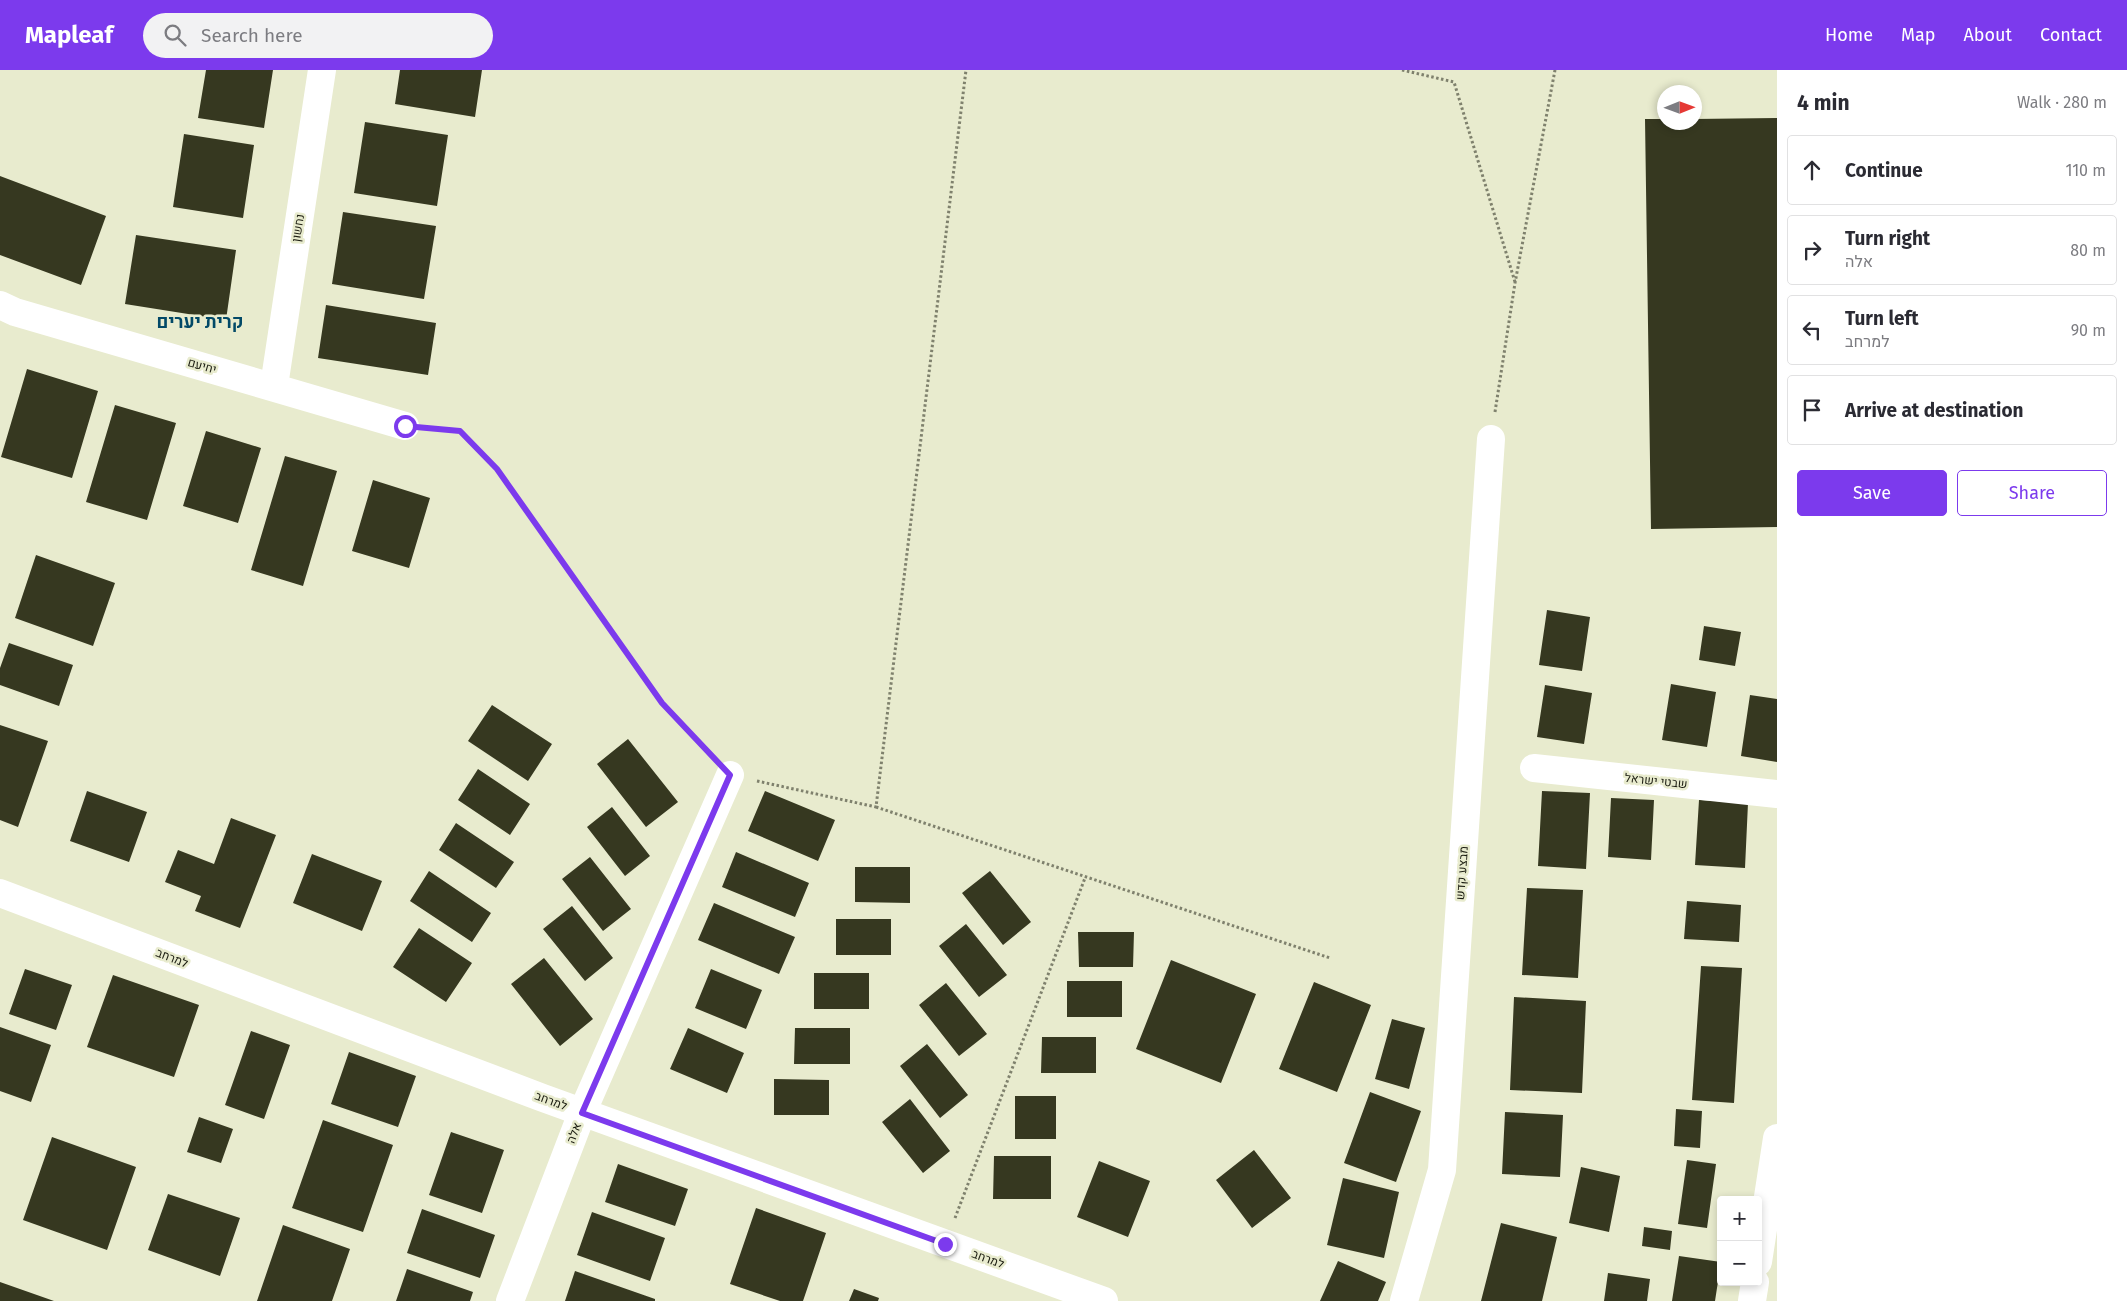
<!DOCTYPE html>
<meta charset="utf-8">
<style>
body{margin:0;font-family:"Fira Sans",Heebo,sans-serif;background:#f2f2f3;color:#2b2b33}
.controls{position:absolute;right:15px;bottom:15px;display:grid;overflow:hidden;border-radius:5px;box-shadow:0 2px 8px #0003}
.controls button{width:45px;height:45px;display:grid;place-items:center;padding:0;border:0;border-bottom:1px solid #e1e1e2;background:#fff;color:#2b2b33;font:25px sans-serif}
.compass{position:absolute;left:1657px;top:15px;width:45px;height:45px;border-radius:50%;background:#fff;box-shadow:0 2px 8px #0003;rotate:89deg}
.stop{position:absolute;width:15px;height:15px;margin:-11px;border:4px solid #7c3aed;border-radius:50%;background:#fff}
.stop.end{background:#7c3aed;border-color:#fff;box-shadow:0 1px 5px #0008}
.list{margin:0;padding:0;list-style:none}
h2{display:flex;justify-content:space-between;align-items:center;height:65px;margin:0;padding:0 20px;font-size:21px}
h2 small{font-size:16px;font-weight:400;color:#7c7c81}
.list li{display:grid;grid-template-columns:32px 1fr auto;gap:15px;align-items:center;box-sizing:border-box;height:70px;margin:0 10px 10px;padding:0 10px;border:1px solid #e1e1e2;border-radius:5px}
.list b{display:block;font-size:19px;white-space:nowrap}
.list p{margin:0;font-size:16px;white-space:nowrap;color:#7c7c81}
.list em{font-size:16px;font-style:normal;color:#7c7c81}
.actions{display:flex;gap:10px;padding:15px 20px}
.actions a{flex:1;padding:11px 0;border:1px solid #7c3aed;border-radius:5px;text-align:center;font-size:18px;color:#7c3aed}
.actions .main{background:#7c3aed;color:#fff}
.icon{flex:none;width:28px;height:28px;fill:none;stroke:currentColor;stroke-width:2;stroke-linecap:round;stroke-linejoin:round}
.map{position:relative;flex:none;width:1777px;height:1231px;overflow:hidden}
header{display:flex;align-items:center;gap:30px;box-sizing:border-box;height:70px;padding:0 25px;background:#7c3aed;color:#fff}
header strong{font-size:24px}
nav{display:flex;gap:28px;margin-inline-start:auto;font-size:18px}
.search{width:350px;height:45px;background:#f2f2f3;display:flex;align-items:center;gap:12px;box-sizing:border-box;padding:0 18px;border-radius:28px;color:#7c7c81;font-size:19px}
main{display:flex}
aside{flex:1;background:#fff}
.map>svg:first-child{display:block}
.building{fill:#363820}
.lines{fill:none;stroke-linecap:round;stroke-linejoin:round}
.path{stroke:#7f816d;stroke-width:3;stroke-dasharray:2.5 2.5;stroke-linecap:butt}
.street{stroke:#fff;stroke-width:28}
.route{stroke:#7c3aed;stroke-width:6}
.labels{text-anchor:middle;stroke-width:5;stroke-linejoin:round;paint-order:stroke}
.street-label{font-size:12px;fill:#191a0f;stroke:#e8ebce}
.district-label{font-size:18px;font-weight:bold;fill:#024967;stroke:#e8ebce}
</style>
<header>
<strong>Mapleaf</strong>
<div class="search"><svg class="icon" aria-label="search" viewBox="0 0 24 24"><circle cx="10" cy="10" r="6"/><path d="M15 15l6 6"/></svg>Search here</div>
<nav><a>Home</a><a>Map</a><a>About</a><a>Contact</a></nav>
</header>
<main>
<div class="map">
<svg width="1777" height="1231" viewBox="0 0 1777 1231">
<rect width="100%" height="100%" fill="#e8ebce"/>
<path class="building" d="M206,0H273L264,58L198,48Z
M400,0H482L475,47L395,34Z
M1777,48V457L1651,459L1645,49H1664V52H1694V49Z
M365,52L448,65L437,136L354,123Z
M184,64L254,75L243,148L173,137Z
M0,106L106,146L81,215L0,185Z
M343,142L436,156L424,229L332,214Z
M136,165L236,180L226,250L125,234Z
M326,235L436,253L428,305L318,288Z
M27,299L98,321L72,408L1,387Z
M115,335L176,353L147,450L86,432Z
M206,361L261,378L238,453L183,436Z
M285,386L337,401L303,516L251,500Z
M373,410L430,428L409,498L352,481Z
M36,485L115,513L93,576L15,548Z
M1547,540L1590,547L1582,601L1539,595Z
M1704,556L1741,562L1735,596L1699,590Z
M9,573L73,595L59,636L0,615V598Z
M1671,614L1716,622L1707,677L1662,670Z
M1545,615L1592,623L1584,674L1537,667Z
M1750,625L1777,629V692L1741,686Z
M492,635L552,674L528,711L468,671Z
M0,655L48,671L18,757L0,750Z
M628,669L678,732L646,757L597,694Z
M478,699L530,734L510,765L458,730Z
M87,721L147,742L129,792L70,771Z
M765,721L835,750L818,791L748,761Z
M1542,721L1590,723L1586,799L1538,796Z
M1611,728L1654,730L1651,790L1608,787Z
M1699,730L1748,733L1745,798L1695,795Z
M612,737L650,786L625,806L587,757Z
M231,748L276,765L240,858L195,841L201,826L165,812L178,780L214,794Z
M456,753L514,792L496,818L439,780Z
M736,782L809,813L795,847L722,817Z
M312,784L382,811L362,861L293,833Z
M590,787L631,839L603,861L562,809Z
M855,797H910V833L855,832Z
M429,801L491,843L472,872L410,831Z
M990,801L1031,852L1003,875L962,823Z
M1527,818L1583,820L1578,908L1522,905Z
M1687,831L1741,835L1739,872L1684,869Z
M714,833L795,867L779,904L698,870Z
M572,836L613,888L585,911L543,859Z
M836,849H891V885H836Z
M966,854L1007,905L979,927L939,876Z
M419,858L472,893L446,932L393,897Z
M1078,862H1134L1133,897H1079Z
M544,888L593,949L560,976L511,914Z
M1171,890L1256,924L1221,1013L1136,979Z
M1701,896L1742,898L1734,1033L1692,1030Z
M25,899L72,915L56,960L9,944Z
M711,899L762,920L746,959L695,938Z
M814,903H869V939H814Z
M113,905L199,935L174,1007L87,977Z
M1067,911H1122V947H1067Z
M1314,912L1371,935L1337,1022L1279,999Z
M946,913L987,964L959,986L919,935Z
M1514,927L1586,931L1582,1023L1510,1020Z
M1392,949L1425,958L1409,1019L1375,1009Z
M0,957L51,975L31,1032L0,1021Z
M688,958L744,983L727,1023L670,999Z
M795,958H850V994H794Z
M251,961L290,975L264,1049L225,1035Z
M1042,967H1096V1003H1041Z
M927,974L968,1025L940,1048L900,996Z
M349,982L416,1006L398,1057L331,1034Z
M774,1009L829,1010V1045H774Z
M1370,1022L1421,1041L1396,1112L1344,1093Z
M1015,1026H1056V1069H1015Z
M910,1029L950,1081L923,1103L882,1052Z
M1676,1039L1702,1041L1700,1078L1674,1076Z
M1505,1042L1563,1045L1560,1107L1502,1104Z
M199,1047L233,1059L221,1093L187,1082Z
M323,1050L393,1075L363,1162L292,1138Z
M451,1062L504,1080L482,1143L429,1125Z
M52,1067L136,1097L107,1180L23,1150Z
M1254,1080L1291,1128L1252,1158L1216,1110Z
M994,1086H1051V1129H993Z
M1687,1090L1716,1094L1707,1158L1678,1154Z
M1099,1091L1150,1111L1128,1167L1077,1147Z
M618,1094L688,1119L675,1156L605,1132Z
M1581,1097L1620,1106L1609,1162L1569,1153Z
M1343,1108L1399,1122L1384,1188L1327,1175Z
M168,1124L240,1148L220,1206L148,1180Z
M756,1138L826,1163L803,1231H780L730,1214Z
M422,1139L495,1165L480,1208L407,1183Z
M592,1142L665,1168L650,1211L577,1185Z
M1501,1153L1557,1167L1542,1231H1481Z
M283,1155L350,1179L332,1231H257Z
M1644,1157L1672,1161L1670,1180L1642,1176Z
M1679,1186L1721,1192L1715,1231H1672Z
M1338,1191L1386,1212L1378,1231H1320Z
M407,1199L473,1222L470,1231H396Z
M575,1201L655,1229V1231H565Z
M1608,1203L1650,1209L1647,1231H1604Z
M0,1212L54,1231H0Z
M854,1219L879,1228L878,1231H849Z"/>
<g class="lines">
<path class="path" d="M1402,0L1454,12L1515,212
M1495,342L1515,213L1555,0
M434,359L459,361L497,399L662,633L710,685
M757,711L876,737L966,0
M876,737L1330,888
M955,1148L1085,808"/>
<path class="street" d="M0,235L15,242L405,356
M274,316L322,0
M1534,698L1777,724
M0,823L543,1028L1104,1231
M1758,1192L1777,1068
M510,1231L582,1043L730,705
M1404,1231L1442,1100L1491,369
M1752,1231L1755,1212"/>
</g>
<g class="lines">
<path class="route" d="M405,356L460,361L497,399L662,633L730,705L582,1043L945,1174"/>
</g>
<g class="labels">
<g class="street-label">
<text transform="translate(298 158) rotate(-81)" y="4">נחשון</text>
<text transform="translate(202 296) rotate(16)" y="4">יחיעם</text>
<text transform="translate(1656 711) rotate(6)" y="4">שבטי ישראל</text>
<text transform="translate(1462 803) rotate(-86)" y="4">מבצע קדש</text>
<text transform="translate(172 888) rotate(21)" y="4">למרחב</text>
<text transform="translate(551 1031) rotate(20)" y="4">למרחב</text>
<text transform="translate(574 1063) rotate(-69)" y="4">אלה</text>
<text transform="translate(988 1189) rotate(20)" y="4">למרחב</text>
</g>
<g class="district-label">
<text x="200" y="258">קרית יערים</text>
</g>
</g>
</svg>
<div class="controls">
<button>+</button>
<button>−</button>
</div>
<svg class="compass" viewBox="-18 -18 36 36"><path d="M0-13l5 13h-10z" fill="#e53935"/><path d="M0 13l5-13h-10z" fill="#7c7c81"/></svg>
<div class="stop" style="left:405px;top:356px"></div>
<div class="stop end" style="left:945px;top:1174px"></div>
</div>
<aside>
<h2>4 min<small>Walk · 280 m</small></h2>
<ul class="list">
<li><svg class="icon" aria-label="ahead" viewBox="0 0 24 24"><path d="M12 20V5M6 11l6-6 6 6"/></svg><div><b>Continue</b></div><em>110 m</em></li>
<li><svg class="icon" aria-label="right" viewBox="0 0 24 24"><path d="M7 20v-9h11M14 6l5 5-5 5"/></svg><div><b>Turn right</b><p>אלה</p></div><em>80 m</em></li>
<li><svg class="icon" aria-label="left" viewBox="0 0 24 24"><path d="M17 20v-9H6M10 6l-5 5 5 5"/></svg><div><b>Turn left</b><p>למרחב</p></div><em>90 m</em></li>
<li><svg class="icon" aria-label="arrive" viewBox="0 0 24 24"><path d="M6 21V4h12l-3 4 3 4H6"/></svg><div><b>Arrive at destination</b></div></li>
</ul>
<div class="actions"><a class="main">Save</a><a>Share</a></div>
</aside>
</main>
